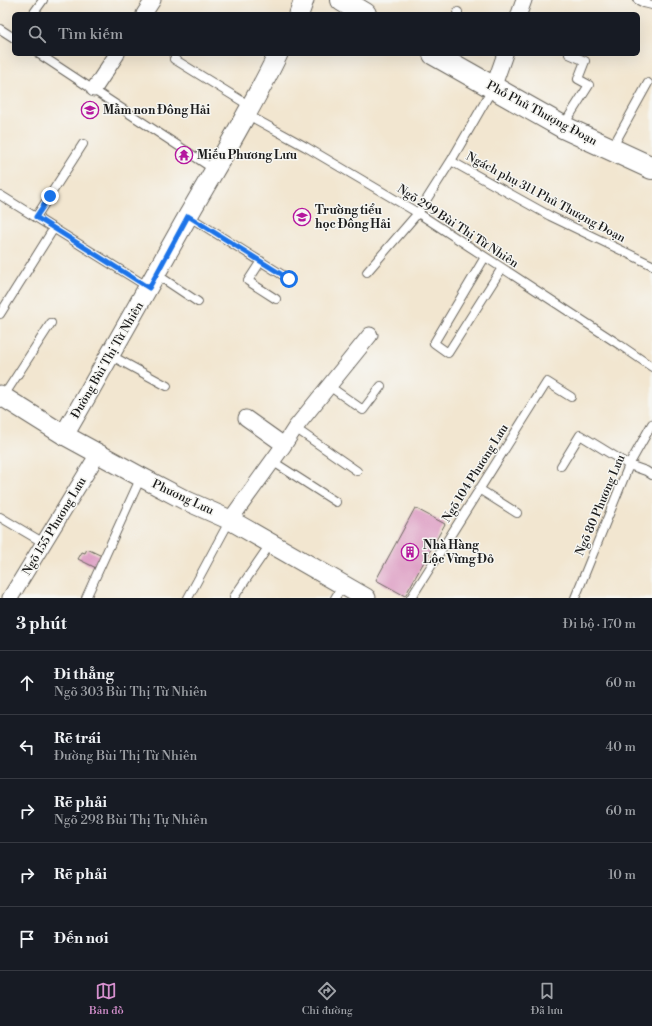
<!DOCTYPE html>
<html lang="vi">
<meta charset="utf-8">
<style>
body{margin:0;font-family:"Libre Bodoni",serif;background:#242831;color:#f1f3f6}
.stop{position:absolute;width:12px;height:12px;margin:-9px;border:3px solid #1a73e8;border-radius:50%;background:#fff}
.stop.end{background:#1a73e8;border-color:#fff;box-shadow:0 1px 4px #0008}
.list{margin:0;padding:0;list-style:none}
h2{display:flex;justify-content:space-between;align-items:center;height:52px;margin:0;padding:0 16px;font-size:17px}
h2 small{font-size:13px;font-weight:400;color:#9ea1a6}
.list li{display:grid;grid-template-columns:26px 1fr auto;gap:12px;align-items:center;box-sizing:border-box;height:64px;padding:0 16px;border-top:1px solid #363941}
.list b{display:block;font-size:15px;white-space:nowrap}
.list p{margin:0;font-size:13px;white-space:nowrap;color:#9ea1a6}
.list em{font-size:13px;font-style:normal;color:#9ea1a6}
.icon{flex:none;width:22px;height:22px;fill:none;stroke:currentColor;stroke-width:2;stroke-linecap:round;stroke-linejoin:round}
.map{position:relative;flex:none;width:652px;height:598px;overflow:hidden}
.search{position:absolute;background:#171b24;box-shadow:0 4px 16px #0002;left:12px;right:12px;top:12px;height:44px;display:flex;align-items:center;gap:10px;box-sizing:border-box;padding:0 14px;border-radius:6px;color:#9ea1a6;font-size:15px}
.sheet{height:372px;background:#171b24}
nav{display:flex;justify-content:space-around;align-items:center;box-sizing:border-box;height:56px;border-top:1px solid #363941;background:#171b24;font-size:11px;color:#9ea1a6}
nav a{display:grid;justify-items:center;gap:2px}
nav .on{color:#d690ce}
.map>svg:first-child{display:block}
.building{fill:#db96c0}
.lines{fill:none;stroke-linecap:round;stroke-linejoin:round}
.service-casing{stroke:#67635b;stroke-width:10}
.minor-casing{stroke:#67635b;stroke-width:17}
.tertiary-casing{stroke:#67635b;stroke-width:21}
.secondary-casing{stroke:#67635b;stroke-width:24}
.service{stroke:#fff;stroke-width:8}
.minor{stroke:#fff;stroke-width:15}
.tertiary{stroke:#fff;stroke-width:19}
.secondary{stroke:#fff;stroke-width:22}
.route{stroke:#1a73e8;stroke-width:5}
.labels{text-anchor:middle;stroke-width:3;stroke-linejoin:round;paint-order:stroke}
.poi-label{font-size:12px;font-weight:bold;fill:#1c1c1c;stroke:#f6f6f2;text-anchor:start}
.street-label{font-size:12px;fill:#1c1c1c;stroke:#f6f6f2}
</style>
<div class="map">
<svg width="652" height="598" viewBox="0 0 652 598">
<rect width="100%" height="100%" fill="#f6f6f2"/>
<filter id="ink" filterUnits="userSpaceOnUse"><feTurbulence type="fractalNoise" baseFrequency=".025" numOctaves="2"/><feDisplacementMap in="SourceGraphic" scale="8" xChannelSelector="R" yChannelSelector="G"/><feConvolveMatrix kernelMatrix="1 2 1 2 8 2 1 2 1" color-interpolation-filters="sRGB"/></filter>
<filter id="wash" filterUnits="userSpaceOnUse"><feTurbulence type="fractalNoise" baseFrequency=".012" numOctaves="4" result="noise"/><feDisplacementMap in="SourceGraphic" scale="16" xChannelSelector="R" yChannelSelector="G"/><feGaussianBlur stdDeviation="0.9" result="paint"/><feColorMatrix in="noise" values="0 0 0 0 0 0 0 0 0 0 0 0 0 0 0 0 0 1.4 0 .05"/><feComposite in="paint" operator="in"/></filter>
<g filter="url(#wash)">
<rect width="100%" height="100%" fill="#f2e6d0"/>
<g id="blocks">
<path class="building" d="M415,508L445,524L405,596L376,580Z
M87,549L104,557L98,569L78,559L82,552L85,553Z"/>
</g>
</g>
<g filter="url(#ink)">
<use href="#blocks" fill-opacity="0" stroke="#67635b" stroke-width="1"/>
<g class="lines">
<defs>
<path id="service" d="M638,0L644,3L646,0
M644,3L652,5
M33,14L43,0
M457,14L458,12
M0,29L14,38
M39,54L215,170
M174,59L250,106
M246,114L306,147L418,213L620,345L652,367
M563,126L589,85L578,79L585,61L569,54
M612,148L648,83
M451,161L550,216L652,265
M0,195L148,287
M188,216L289,279
M36,217L83,144
M485,257L434,343L448,353L502,268
M261,261L248,281L276,299
M367,272L418,213L451,161L493,88
M156,274L198,302
M0,314L54,228
M110,355L167,386
M329,386L363,410L381,386
M3,397L51,323
M295,428L357,471
M272,461L336,502
M561,466L580,435L629,465L646,471L652,475
M479,489L517,513
M0,517L44,543
M234,597L271,543
M86,598L141,477
M188,598L230,520
M335,598L343,585
M411,598L547,382L571,397
M575,598L629,465L652,424"/>
<path id="minor" d="M144,14L153,0
M519,14L524,0
M493,88L505,54
M94,89L117,54
M246,418L284,445
M230,520L284,445L295,428L370,335
M10,598L98,454"/>
<path id="tertiary" d="M299,14L304,0
M0,395L64,435L141,477L185,500L230,520L366,598
M64,435C106,363 147,289 188,216C219,162 251,110 278,54"/>
<path id="secondary" d="M342,0L365,14
M434,54L563,127L652,168"/>
</defs>
<use href="#service" class="service-casing"/>
<use href="#minor" class="minor-casing"/>
<use href="#tertiary" class="tertiary-casing"/>
<use href="#secondary" class="secondary-casing"/>
<use href="#service" class="service"/>
<use href="#minor" class="minor"/>
<use href="#tertiary" class="tertiary"/>
<use href="#secondary" class="secondary"/>
</g>
</g>
<g class="lines" filter="url(#ink)">
<path class="route" d="M50,196L36,217L149,288L188,216L289,279"/>
</g>
<defs>
<symbol id="school-ring" viewBox="-11 -11 22 22"><circle r="9.5" fill="#f6f6f2" stroke="#b5179e" stroke-width="1.5"/><path d="M0-5L7-2L0 1L-7-2ZM-4 1L0 2.5L4 1V4Q0 6-4 4Z" fill="#b5179e"/></symbol>
<symbol id="temple-ring" viewBox="-11 -11 22 22"><circle r="9.5" fill="#f6f6f2" stroke="#b5179e" stroke-width="1.5"/><path d="M0-6L5-2H3V0L6.5 2.5H4V6H1.5V3h-3V6H-4V2.5H-6.5L-3 0V-2H-5Z" fill="#b5179e"/></symbol>
<symbol id="building-ring" viewBox="-11 -11 22 22"><circle r="9.5" fill="#f6f6f2" stroke="#b5179e" stroke-width="1.5"/><path d="M-4-6H4V6H1V3H-1V6H-4ZM-2.5-4.3h1.7v1.8h-1.7ZM.8-4.3h1.7v1.8H.8ZM-2.5-1h1.7V.8h-1.7ZM.8-1h1.7V.8H.8Z" fill="#b5179e"/></symbol>
</defs>
<g fill-rule="evenodd">
<use href="#school-ring" x="80" y="100" width="20" height="20"/>
<use href="#temple-ring" x="174" y="145" width="20" height="20"/>
<use href="#school-ring" x="292" y="207" width="20" height="20"/>
<use href="#building-ring" x="400" y="542" width="20" height="20"/>
</g>
<g class="labels">
<g class="poi-label">
<text x="103" y="114">Mầm non Đông Hải</text>
<text x="197" y="159">Miếu Phương Lưu</text>
<text x="315" y="214">Trường tiểu<tspan x="315" dy="14">học Đông Hải</tspan></text>
<text x="423" y="549">Nhà Hàng<tspan x="423" dy="14">Lộc Vừng Đỏ</tspan></text>
</g>
<g class="street-label">
<text transform="translate(542 113) rotate(28)" y="4">Phố Phủ Thượng Đoạn</text>
<text transform="translate(546 197) rotate(28)" y="4">Ngách phụ 311 Phủ Thượng Đoạn</text>
<text transform="translate(458 226) rotate(33)" y="4">Ngõ 299 Bùi Thị Từ Nhiên</text>
<text transform="translate(107 360) rotate(-60)" y="4">Đường Bùi Thị Từ Nhiên</text>
<text transform="translate(475 473) rotate(-58)" y="4">Ngõ 104 Phương Lưu</text>
<text transform="translate(183 497) rotate(25)" y="4">Phương Lưu</text>
<text transform="translate(600 505) rotate(-67)" y="4">Ngõ 80 Phương Lưu</text>
<text transform="translate(54 526) rotate(-59)" y="4">Ngõ 155 Phương Lưu</text>
</g>
</g>
</svg>
<div class="stop" style="left:289px;top:279px"></div>
<div class="stop end" style="left:50px;top:196px"></div>
<div class="search"><svg class="icon" aria-label="search" viewBox="0 0 24 24"><circle cx="10" cy="10" r="6"/><path d="M15 15l6 6"/></svg>Tìm kiếm</div>
</div>
<section class="sheet">
<h2>3 phút<small>Đi bộ · 170 m</small></h2>
<ul class="list">
<li><svg class="icon" aria-label="ahead" viewBox="0 0 24 24"><path d="M12 20V5M6 11l6-6 6 6"/></svg><div><b>Đi thẳng</b><p>Ngõ 303 Bùi Thị Từ Nhiên</p></div><em>60 m</em></li>
<li><svg class="icon" aria-label="left" viewBox="0 0 24 24"><path d="M17 20v-9H6M10 6l-5 5 5 5"/></svg><div><b>Rẽ trái</b><p>Đường Bùi Thị Từ Nhiên</p></div><em>40 m</em></li>
<li><svg class="icon" aria-label="right" viewBox="0 0 24 24"><path d="M7 20v-9h11M14 6l5 5-5 5"/></svg><div><b>Rẽ phải</b><p>Ngõ 298 Bùi Thị Tự Nhiên</p></div><em>60 m</em></li>
<li><svg class="icon" aria-label="right" viewBox="0 0 24 24"><path d="M7 20v-9h11M14 6l5 5-5 5"/></svg><div><b>Rẽ phải</b></div><em>10 m</em></li>
<li><svg class="icon" aria-label="arrive" viewBox="0 0 24 24"><path d="M6 21V4h12l-3 4 3 4H6"/></svg><div><b>Đến nơi</b></div></li>
</ul>
</section>
<nav>
<a class="on"><svg class="icon" aria-label="map" viewBox="0 0 24 24"><path d="M3 6l6-2 6 2 6-2v14l-6 2-6-2-6 2zM9 4v14M15 6v14"/></svg>Bản đồ</a>
<a><svg class="icon" aria-label="directions" viewBox="0 0 24 24"><path d="M12 3l9 9-9 9-9-9zM9 14v-3h6M13 9l2 2-2 2"/></svg>Chỉ đường</a>
<a><svg class="icon" aria-label="saved" viewBox="0 0 24 24"><path d="M7 4h10v16l-5-4-5 4z"/></svg>Đã lưu</a>
</nav>
